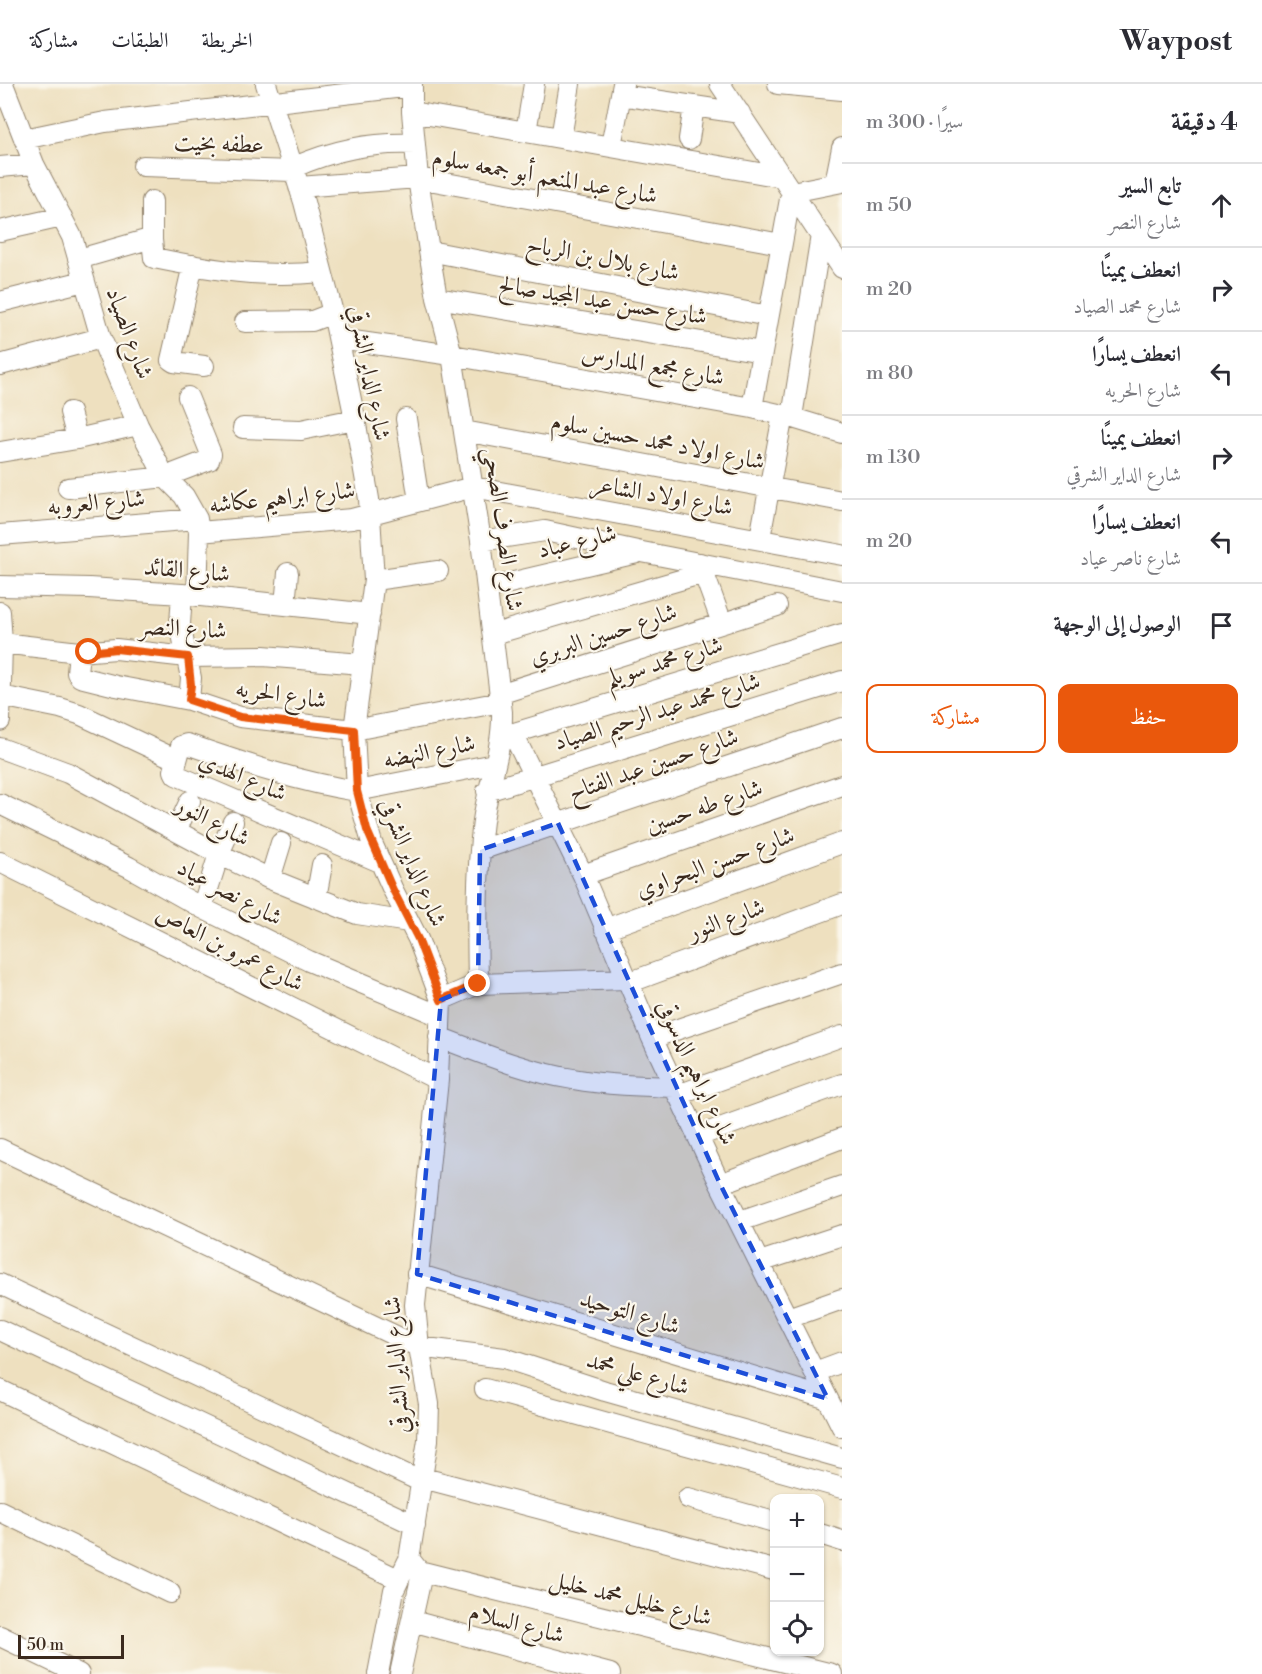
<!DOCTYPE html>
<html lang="ar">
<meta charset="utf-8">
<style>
body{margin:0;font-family:"Libre Bodoni",Amiri,serif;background:#f7f7f7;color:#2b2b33;direction:rtl}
.controls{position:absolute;right:18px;bottom:18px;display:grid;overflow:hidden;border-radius:12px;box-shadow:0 2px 4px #0004}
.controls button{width:54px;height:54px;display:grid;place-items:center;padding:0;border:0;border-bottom:2px solid #e1e1e2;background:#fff;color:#2b2b33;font:30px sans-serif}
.scale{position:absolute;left:18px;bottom:15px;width:106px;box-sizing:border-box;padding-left:6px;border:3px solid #3b2a1e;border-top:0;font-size:16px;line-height:21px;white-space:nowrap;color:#3b2a1e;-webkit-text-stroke:4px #fbf7ec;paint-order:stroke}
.stop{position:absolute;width:18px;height:18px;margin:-14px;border:4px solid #ea580c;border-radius:50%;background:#fff}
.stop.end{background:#ea580c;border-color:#fff;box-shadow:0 2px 6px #0008}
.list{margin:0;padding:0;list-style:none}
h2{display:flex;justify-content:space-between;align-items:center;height:78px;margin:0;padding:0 24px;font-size:26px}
h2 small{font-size:20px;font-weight:400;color:#7c7c81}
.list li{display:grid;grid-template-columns:39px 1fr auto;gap:18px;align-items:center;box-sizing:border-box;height:84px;padding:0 24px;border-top:2px solid #e1e1e2}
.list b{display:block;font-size:22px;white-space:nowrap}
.list p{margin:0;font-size:20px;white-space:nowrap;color:#7c7c81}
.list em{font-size:20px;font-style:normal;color:#7c7c81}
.actions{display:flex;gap:12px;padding:18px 24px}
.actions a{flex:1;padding:14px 0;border:2px solid #ea580c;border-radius:12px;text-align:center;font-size:21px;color:#ea580c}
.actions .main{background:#ea580c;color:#fff}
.icon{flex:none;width:33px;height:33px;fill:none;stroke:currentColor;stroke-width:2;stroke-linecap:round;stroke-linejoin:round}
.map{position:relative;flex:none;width:842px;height:1590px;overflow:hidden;direction:ltr}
header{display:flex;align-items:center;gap:36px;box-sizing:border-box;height:84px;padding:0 30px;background:#fff;border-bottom:2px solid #e1e1e2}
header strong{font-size:28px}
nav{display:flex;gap:33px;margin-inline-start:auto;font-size:21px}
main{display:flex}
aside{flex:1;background:#fff}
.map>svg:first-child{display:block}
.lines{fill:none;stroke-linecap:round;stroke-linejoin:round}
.minor-casing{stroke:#94856e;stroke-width:22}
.minor{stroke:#fff;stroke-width:20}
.route{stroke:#ea580c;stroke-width:8}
.marked{fill:#1d4ed8;fill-opacity:0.2;stroke:#1d4ed8;stroke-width:4.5;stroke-dasharray:12 8;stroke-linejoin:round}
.labels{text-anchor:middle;stroke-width:4.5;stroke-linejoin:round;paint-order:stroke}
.street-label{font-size:24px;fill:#3b2a1e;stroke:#fbf7ec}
</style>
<header>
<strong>Waypost</strong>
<nav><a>الخريطة</a><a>الطبقات</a><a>مشاركة</a></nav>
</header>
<main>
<aside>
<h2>4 دقيقة<small>سيرًا · 300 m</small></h2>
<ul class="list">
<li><svg class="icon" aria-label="ahead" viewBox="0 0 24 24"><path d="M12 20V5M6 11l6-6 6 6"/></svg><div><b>تابع السير</b><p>شارع النصر</p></div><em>50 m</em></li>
<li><svg class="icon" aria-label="right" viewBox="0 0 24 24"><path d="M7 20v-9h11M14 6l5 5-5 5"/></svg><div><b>انعطف يمينًا</b><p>شارع محمد الصياد</p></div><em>20 m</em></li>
<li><svg class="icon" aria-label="left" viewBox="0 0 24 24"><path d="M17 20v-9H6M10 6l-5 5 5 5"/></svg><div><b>انعطف يسارًا</b><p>شارع الحريه</p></div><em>80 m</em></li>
<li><svg class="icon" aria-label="right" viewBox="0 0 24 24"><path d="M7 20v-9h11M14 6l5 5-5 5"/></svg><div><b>انعطف يمينًا</b><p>شارع الداير الشرقي</p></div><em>130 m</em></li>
<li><svg class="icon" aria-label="left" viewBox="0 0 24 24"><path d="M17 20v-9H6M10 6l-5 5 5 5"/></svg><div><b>انعطف يسارًا</b><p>شارع ناصر عياد</p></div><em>20 m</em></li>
<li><svg class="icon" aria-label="arrive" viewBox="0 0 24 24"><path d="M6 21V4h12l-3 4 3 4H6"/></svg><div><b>الوصول إلى الوجهة</b></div></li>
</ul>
<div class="actions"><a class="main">حفظ</a><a>مشاركة</a></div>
</aside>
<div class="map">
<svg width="842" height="1590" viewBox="0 0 842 1590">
<rect width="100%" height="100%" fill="#fbf7ec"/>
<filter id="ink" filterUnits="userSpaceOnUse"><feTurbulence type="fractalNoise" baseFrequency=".0167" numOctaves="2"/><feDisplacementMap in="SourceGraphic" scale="12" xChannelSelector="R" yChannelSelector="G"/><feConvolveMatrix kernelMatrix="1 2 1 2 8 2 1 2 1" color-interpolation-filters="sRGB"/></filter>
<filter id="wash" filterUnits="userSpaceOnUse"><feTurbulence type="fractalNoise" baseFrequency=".008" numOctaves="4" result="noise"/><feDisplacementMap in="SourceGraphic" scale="24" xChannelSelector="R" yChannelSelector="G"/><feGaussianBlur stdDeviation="1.35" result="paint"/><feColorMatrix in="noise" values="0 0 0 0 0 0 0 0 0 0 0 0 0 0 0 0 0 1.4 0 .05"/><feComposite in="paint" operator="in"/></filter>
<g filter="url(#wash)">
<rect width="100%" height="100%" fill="#eee0bf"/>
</g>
<g filter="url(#ink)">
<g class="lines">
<defs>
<path id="minor" d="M3,0L34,80L72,153L101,254L138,341L165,393L184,412L197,435L199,448L197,512
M266,0L304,118L333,229L355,335L369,415L374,496L354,646L357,707L372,759L393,806L418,855L441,916L438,996L415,1221L419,1263L429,1320L428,1356L409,1475L394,1506L378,1590
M412,0V28L418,94L429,167L437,214L452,271L481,457L502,628C503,665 488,700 483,737C476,791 477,845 478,900
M720,0L842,184
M778,0L842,6
M621,11L740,29
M412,28L782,93
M526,48L534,0
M561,54L570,0
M24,55L105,38L412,2
M689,55L694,22
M611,62L623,0
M143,82L293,87
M0,83L34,80
M292,84C333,66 371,58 415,60
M835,99L842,64
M299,103L418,94L781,160
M152,117V156
M0,147L62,133
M429,167L768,232
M79,175L149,155L152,156L154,174C212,186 263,194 322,188
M193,181L171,276L174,278L204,282
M437,214L762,268
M0,218L84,197
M245,238L312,237L333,229
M339,255L452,271L752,324L783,331L842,349
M0,281L101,254
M752,324L790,115L792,109L797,107L842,98
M70,328L77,355
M792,333L821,151
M406,335L419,417
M243,344L301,346L355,335
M464,347L842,417
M0,368L77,355L138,341
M68,404L165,393L209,376L211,370L188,313
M199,448L352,435L473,403L842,471
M0,451L197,435
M760,454L783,331
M481,457L545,447L642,468L842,507
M700,479L722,539
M374,496L438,487
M0,502L89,504L182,510L370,530
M488,504L637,469
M182,510L180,540L191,594L189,616
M285,521L288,489
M0,528L2,559L0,637
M494,550L704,489
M2,559L79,568L116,565L187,573L263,572L362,580
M79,568L77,589L80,593L116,602L189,616L240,633L354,646L501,618
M499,610L777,522
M1,612L60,624L79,630L177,676
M513,650L583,791L652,954L720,1100L842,1343
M501,653L842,550
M0,664L68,689L219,770L270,795L357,830L409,838
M487,707L842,597
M0,720L129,783L202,824L309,877L440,932
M176,747L190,717
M480,766L842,644
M0,778L438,996
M380,778L176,691L174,687L181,662L187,660C242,679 299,698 357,707L494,680
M583,791L842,701
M270,795L281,759
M316,814L322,781
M202,824L219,770L233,738
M605,845L842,759
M628,899L842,820
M441,916L478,900L626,895
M439,953C483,970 527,988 573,995C607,1001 641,1002 675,1003
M652,954L842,889
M678,1011L842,952
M698,1052L842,1000
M0,1065L419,1263L504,1274L605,1307L842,1374
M720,1100L842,1054
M740,1137L842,1102
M760,1178L842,1151
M417,1190L828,1315
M0,1200L422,1398
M788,1234L842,1215
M0,1246L415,1441
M815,1288L842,1278
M485,1305L842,1404
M0,1306L398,1495
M423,1394L774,1486
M688,1414L774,1438
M0,1427L170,1509
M820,1450L842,1457
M419,1487L832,1590
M412,1537L610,1590
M0,1552L79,1590
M400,1590L421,1494L419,1487L411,1477"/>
</defs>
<use href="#minor" class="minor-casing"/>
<use href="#minor" class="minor"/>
</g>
</g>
<g class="lines" filter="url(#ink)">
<path class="route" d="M89,568L116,565L188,573L191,601L189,616L240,633L354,646L357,707L367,746L393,806L418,855L441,916L478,900"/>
</g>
<path class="marked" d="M558,739L720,1100L828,1315L417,1190L441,916L478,900L480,766Z"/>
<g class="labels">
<g class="street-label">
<text transform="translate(219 59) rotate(2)" y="8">عطفه بخيت</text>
<text transform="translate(545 92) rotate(10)" y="8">شارع عبد المنعم أبو جمعه سلوم</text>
<text transform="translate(603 174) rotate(11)" y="8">شارع بلال بن الرباح</text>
<text transform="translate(603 216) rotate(9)" y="8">شارع حسن عبد المجيد صالح</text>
<text transform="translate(130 249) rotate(70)" y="8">شارع الصياد</text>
<text transform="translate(653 281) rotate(10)" y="8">شارع مجمع المدارس</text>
<text transform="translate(370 289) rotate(79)" y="8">شارع الداير الشرقي</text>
<text transform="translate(658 357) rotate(11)" y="8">شارع اولاد محمد حسين سلوم</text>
<text transform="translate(662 411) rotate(10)" y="8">شارع اولاد الشاعر</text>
<text transform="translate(282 413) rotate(-6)" y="8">شارع ابراهيم عكاشه</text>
<text transform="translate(96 418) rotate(-5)" y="8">شارع العروبه</text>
<text transform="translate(504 445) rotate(82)" y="8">شارع الصرف الصحي</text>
<text transform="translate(577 457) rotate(-13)" y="8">شارع عباد</text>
<text transform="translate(187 486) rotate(5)" y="8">شارع القائد</text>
<text transform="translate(183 544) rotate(3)" y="8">شارع النصر</text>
<text transform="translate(603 550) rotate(-18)" y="8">شارع حسين البربري</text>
<text transform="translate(664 577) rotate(-17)" y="8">شارع محمد سويلم</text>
<text transform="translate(281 610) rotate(8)" y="8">شارع الحريه</text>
<text transform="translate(657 627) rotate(-17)" y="8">شارع محمد عبد الرحيم الصياد</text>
<text transform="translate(429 667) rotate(-11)" y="8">شارع النهضه</text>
<text transform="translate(653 680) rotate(-19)" y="8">شارع حسين عبد الفتاح</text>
<text transform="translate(243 692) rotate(23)" y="8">شارع الهدي</text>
<text transform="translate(704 722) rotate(-19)" y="8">شارع طه حسين</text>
<text transform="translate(213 737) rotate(28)" y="8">شارع النور</text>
<text transform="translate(413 778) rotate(67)" y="8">شارع الداير الشرقي</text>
<text transform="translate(715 778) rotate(-20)" y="8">شارع حسن البحراوي</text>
<text transform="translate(230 808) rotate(28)" y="8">شارع نصر عياد</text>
<text transform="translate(726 835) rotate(-20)" y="8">شارع النور</text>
<text transform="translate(230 864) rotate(27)" y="8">شارع عمرو بن العاص</text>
<text transform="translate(697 988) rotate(65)" y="8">شارع ابراهيم الدسوقي</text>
<text transform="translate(630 1228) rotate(17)" y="8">شارع التوحيد</text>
<text transform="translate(396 1281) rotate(-94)" y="8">شارع الداير الشرقي</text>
<text transform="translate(638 1289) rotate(16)" y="8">شارع علي محمد</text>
<text transform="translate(631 1514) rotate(14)" y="8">شارع خليل محمد خليل</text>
<text transform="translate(517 1539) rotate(15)" y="8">شارع السلام</text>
</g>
</g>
</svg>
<div class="controls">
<button>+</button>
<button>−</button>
<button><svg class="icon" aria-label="locate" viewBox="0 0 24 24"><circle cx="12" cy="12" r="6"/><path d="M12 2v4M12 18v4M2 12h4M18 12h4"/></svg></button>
</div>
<div class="scale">50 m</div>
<div class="stop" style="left:89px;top:568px"></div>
<div class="stop end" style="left:478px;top:900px"></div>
</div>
</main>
